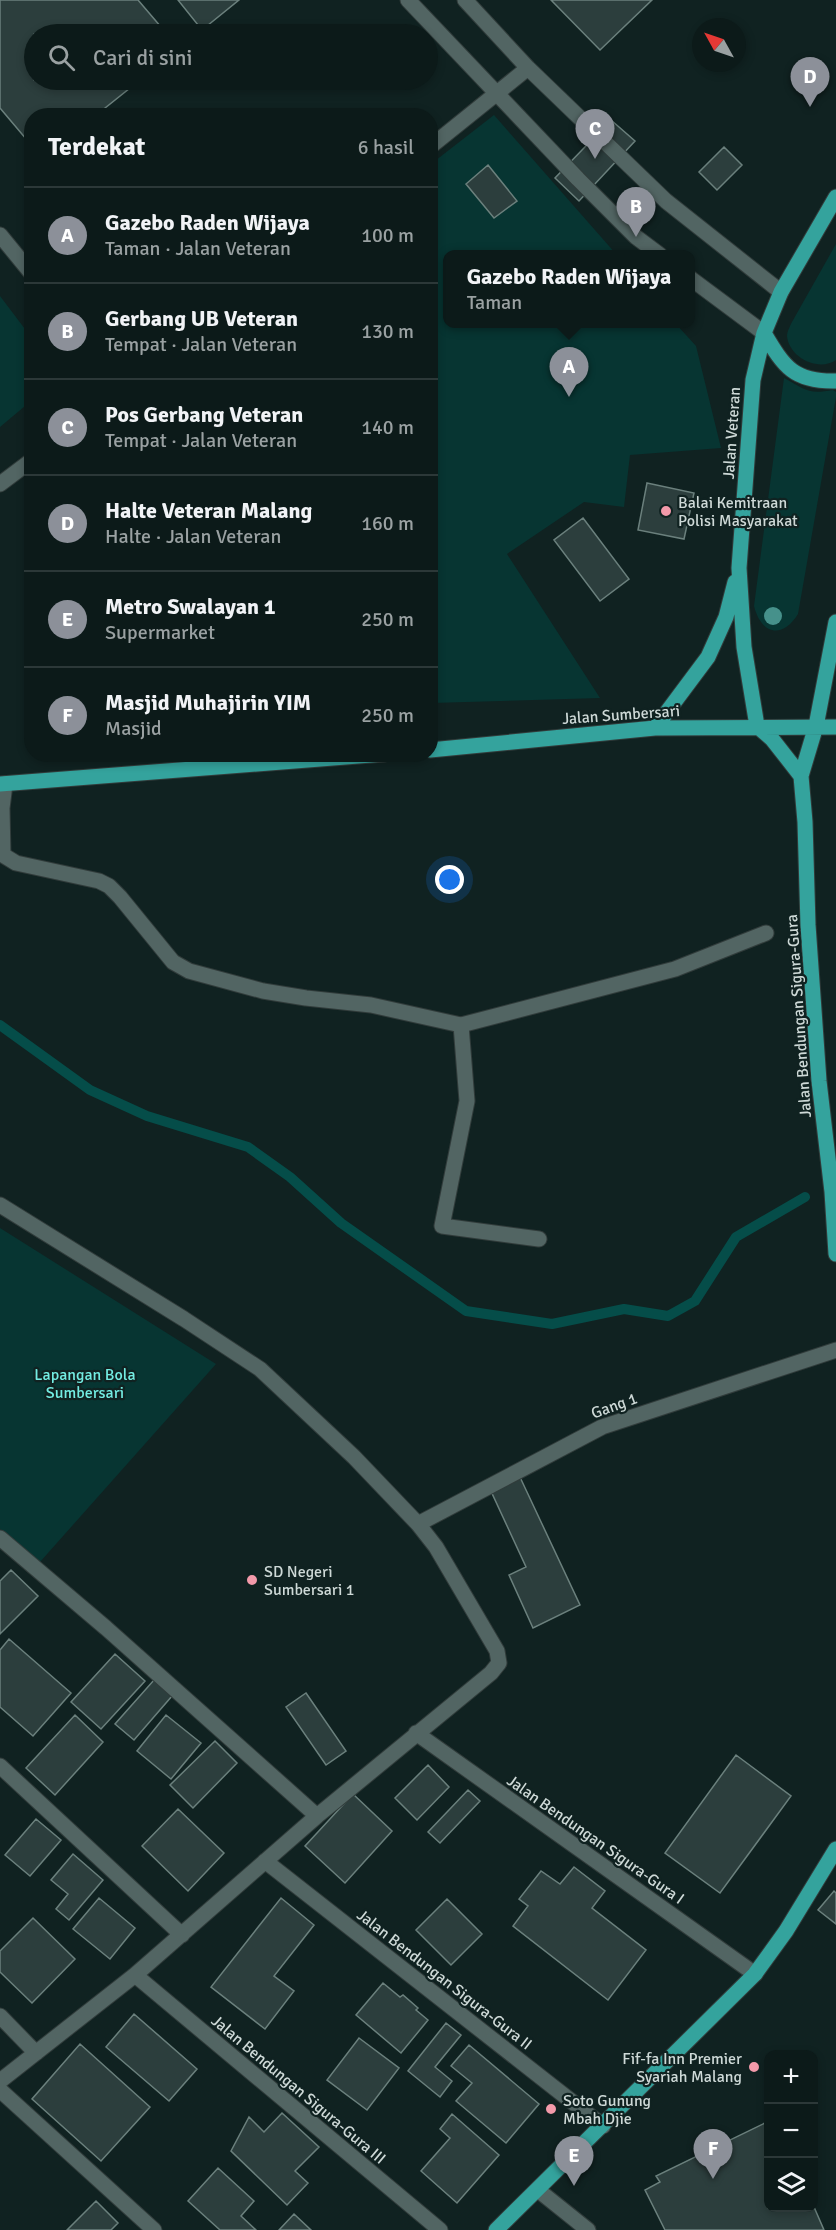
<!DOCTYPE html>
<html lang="id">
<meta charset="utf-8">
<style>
body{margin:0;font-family:Signika,sans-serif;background:#1a2726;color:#f1f3f6}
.controls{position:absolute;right:18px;bottom:18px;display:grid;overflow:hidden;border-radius:12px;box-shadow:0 3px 9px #0003}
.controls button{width:54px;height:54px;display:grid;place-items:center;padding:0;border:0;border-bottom:2px solid #2c3838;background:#0c1a19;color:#f1f3f6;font:30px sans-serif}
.compass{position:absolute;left:692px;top:18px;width:54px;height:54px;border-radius:50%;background:#0c1a19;box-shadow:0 3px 9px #0003;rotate:310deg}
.you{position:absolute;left:450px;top:880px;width:21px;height:21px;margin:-15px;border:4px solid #fff;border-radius:50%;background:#1a73e8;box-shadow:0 0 0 9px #1a73e833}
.badge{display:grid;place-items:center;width:39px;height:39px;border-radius:50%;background:#8c9099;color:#fff;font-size:20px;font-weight:700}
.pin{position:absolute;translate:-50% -50px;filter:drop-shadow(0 2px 3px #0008)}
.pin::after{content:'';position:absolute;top:32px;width:21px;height:18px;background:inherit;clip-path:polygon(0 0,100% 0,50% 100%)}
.popup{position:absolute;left:443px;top:250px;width:252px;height:78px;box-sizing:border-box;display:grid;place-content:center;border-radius:12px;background:#0c1a19;filter:drop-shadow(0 2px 4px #0005);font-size:20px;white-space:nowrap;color:#9aa1a2}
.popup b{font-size:22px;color:#f1f3f6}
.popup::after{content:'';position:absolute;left:50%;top:100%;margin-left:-12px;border:12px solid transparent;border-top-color:#0c1a19}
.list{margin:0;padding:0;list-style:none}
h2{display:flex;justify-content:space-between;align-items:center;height:78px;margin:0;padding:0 24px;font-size:26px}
h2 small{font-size:20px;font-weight:400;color:#9aa1a2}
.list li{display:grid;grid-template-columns:39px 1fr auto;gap:18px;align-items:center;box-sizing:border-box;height:96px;padding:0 24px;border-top:2px solid #2c3838}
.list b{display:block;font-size:22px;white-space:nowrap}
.list p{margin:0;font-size:20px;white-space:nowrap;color:#9aa1a2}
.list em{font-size:20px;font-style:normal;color:#9aa1a2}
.icon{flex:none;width:33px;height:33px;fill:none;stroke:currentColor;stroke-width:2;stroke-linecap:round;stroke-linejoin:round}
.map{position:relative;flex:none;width:836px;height:2230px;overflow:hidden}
.search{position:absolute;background:#0c1a19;box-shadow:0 3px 9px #0003;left:24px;top:24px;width:414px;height:66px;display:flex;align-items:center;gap:15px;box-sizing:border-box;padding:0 21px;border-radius:33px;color:#9aa1a2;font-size:22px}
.panel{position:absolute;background:#0c1a19;box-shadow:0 3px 9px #0003;left:24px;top:108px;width:414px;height:654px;border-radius:24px}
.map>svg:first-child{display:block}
.green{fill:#073532}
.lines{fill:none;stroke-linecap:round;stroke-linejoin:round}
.stream{stroke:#054d49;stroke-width:10}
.building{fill:#2c3e3d;stroke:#6b807d;stroke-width:1.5}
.minor-casing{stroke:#313c3b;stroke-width:17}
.major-casing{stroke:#313c3b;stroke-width:17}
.minor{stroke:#526563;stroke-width:15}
.major{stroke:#34a39d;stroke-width:15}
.tree{fill:#46918b}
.poi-dot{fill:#f39aaa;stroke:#102221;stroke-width:2}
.labels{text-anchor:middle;stroke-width:4.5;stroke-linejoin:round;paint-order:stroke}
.street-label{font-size:16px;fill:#ced9d7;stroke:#102221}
.poi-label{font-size:16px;fill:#ced9d7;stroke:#102221;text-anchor:start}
.park-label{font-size:16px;fill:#73ece2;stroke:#102221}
</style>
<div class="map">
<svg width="836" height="2230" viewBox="0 0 836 2230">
<rect width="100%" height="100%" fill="#102221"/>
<path class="green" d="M494,115L616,254L448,255V324H676L696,346L721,448L630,455L624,507L584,502L507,554L600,698L431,703V164Z
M836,244V360C819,372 789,358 787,336C787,332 790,326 792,322Z
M0,296L31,337V401L0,427Z
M784,378C805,389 807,395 833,390L836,392V397L798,614C782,640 761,634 754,606Z
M0,1228L216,1364L40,1562L0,1529Z"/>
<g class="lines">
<path class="stream" d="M0,1025L90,1090L147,1116L248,1147L290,1177L341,1223L466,1311L552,1324L624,1309L668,1316L695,1301L736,1237L805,1197"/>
</g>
<path class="building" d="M0,0H138L167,34H34V80H140L95,116H32V146L0,108Z
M178,0H239L202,30Z
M551,0H652L600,50Z
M611,120L635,141L579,201L555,178Z
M724,147L742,165L717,190L699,172Z
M488,165L517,201L494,218L466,184Z
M647,483L694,493L684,539L638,530Z
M583,518L629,579L600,601L554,540Z
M519,1475L580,1605L533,1628L509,1575L526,1567L490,1489Z
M11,1570L38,1596L0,1634V1581Z
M9,1639L71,1693L33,1736L0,1707V1650Z
M115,1654L145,1681L101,1729L71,1702Z
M154,1680L172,1696L134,1740L115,1724Z
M306,1693L346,1751L326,1765L286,1707Z
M75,1715L103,1742L55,1795L26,1768Z
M166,1715L201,1743L171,1779L137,1751Z
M215,1741L237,1763L193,1808L170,1785Z
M736,1755L791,1796L720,1893L665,1853Z
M428,1765L449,1787L417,1820L395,1798Z
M468,1790L480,1801L440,1843L428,1832Z
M353,1794L392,1831L345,1883L305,1846Z
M178,1809L224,1853L188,1891L142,1846Z
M36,1819L61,1840L30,1876L5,1855Z
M73,1854L103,1880L69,1920L56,1909L68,1894L51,1880Z
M574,1867L605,1891L592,1908L646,1950L608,2000L513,1926L528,1906L519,1899L541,1871L560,1884Z
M834,1891L836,1893V1924L818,1910Z
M99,1898L135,1928L110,1959L73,1929Z
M281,1898L314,1925L274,1976L294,1991L265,2029L211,1987Z
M447,1899L482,1934L451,1965L416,1930Z
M33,1918L75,1959L32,2003L0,1972V1951Z
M383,1983L400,1997L403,1995L418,2008L416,2010L428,2020L401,2053L356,2015Z
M134,2014L197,2069L169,2101L106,2047Z
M446,2023L461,2035L435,2067L452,2081L440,2097L408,2071Z
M359,2038L399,2068L367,2110L327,2080Z
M80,2044L150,2107L101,2161L32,2099Z
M469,2045L539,2104L506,2143L456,2101L472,2083L451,2066Z
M282,2113L319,2147L295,2171L308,2183L287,2205L231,2151L249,2117L264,2132Z
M452,2114L499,2155L457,2203L421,2171L450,2138L440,2129Z
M767,2122L768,2208L814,2207L824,2230H665L645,2190L660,2182L656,2176Z
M218,2168L254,2201L241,2216L256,2230H220L188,2201Z
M96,2201L118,2223L111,2230H67Z
M294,2214L311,2230H279Z"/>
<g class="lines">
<defs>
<path id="minor" d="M408,0L578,179L636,237L660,255
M465,0L528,68L666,201L781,292
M430,147L528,68
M0,235L32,274
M690,278L764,333
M0,484L32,460
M5,784L2,808L3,855L16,863L99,881L109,886L120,897L173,962L189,971L263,991L306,998L371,1005L461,1025L675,969L766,933
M461,1025L467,1101L442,1226L539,1239
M0,1205L184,1319L260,1369L354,1457L418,1524L436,1547L497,1651L499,1663L491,1673L317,1816L135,1975L0,2081
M418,1524L602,1427L836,1350
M0,1538L106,1628L317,1816
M416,1733L755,1974
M0,1766L182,1935
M265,1861L603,2126
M135,1975L440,2230
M0,2016L36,2053
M0,2090L154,2230
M538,2190L588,2230"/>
<path id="major" d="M764,333C784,367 794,382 836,381
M836,622L816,726L801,776L805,822L808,925L819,1081L832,1192L836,1254
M757,726L744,647L739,568L753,380L764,333L781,292L836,197
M757,726L772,739L801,776
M655,728L708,657L726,617L735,582
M430,750L655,728L836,727
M0,784L384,754
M496,2230L755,1974L786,1931L836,1849"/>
</defs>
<use href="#minor" class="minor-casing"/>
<use href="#major" class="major-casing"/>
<use href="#minor" class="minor"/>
<use href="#major" class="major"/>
</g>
<circle class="tree" cx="773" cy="616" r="9"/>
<g class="poi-dot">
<circle cx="666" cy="511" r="6"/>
<circle cx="252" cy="1580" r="6"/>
<circle cx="754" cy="2067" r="6"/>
<circle cx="551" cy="2109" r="6"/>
</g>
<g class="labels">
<g class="street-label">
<text transform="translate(731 433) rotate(-86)" y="6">Jalan Veteran</text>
<text transform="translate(621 714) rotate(-4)" y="6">Jalan Sumbersari</text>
<text transform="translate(798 1016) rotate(-94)" y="6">Jalan Bendungan Sigura-Gura</text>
<text transform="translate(614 1405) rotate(-20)" y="6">Gang 1</text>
<text transform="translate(596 1839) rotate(35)" y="6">Jalan Bendungan Sigura-Gura I</text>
<text transform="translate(445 1979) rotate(38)" y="6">Jalan Bendungan Sigura-Gura II</text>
<text transform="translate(299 2089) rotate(40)" y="6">Jalan Bendungan Sigura-Gura III</text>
</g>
<g class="poi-label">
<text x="678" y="508">Balai Kemitraan<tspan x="678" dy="18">Polisi Masyarakat</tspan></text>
<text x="264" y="1577">SD Negeri<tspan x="264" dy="18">Sumbersari 1</tspan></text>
<text x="742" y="2064" text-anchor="end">Fif-fa Inn Premier<tspan x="742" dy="18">Syariah Malang</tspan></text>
<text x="563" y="2106">Soto Gunung<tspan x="563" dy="18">Mbah Djie</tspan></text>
</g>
<g class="park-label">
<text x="85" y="1380">Lapangan Bola<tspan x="85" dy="18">Sumbersari</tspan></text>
</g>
</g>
</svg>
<div class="controls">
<button>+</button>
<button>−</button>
<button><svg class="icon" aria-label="layers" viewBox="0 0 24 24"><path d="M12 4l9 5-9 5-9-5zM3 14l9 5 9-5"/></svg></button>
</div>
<svg class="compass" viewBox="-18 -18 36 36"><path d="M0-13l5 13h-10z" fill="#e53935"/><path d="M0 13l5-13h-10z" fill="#9aa1a2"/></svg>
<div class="you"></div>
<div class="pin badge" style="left:569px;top:397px">A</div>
<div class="popup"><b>Gazebo Raden Wijaya</b>Taman</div>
<div class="pin badge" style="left:636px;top:237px">B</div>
<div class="pin badge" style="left:595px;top:159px">C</div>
<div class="pin badge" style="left:810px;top:107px">D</div>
<div class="pin badge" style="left:574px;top:2186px">E</div>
<div class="pin badge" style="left:713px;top:2179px">F</div>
<div class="search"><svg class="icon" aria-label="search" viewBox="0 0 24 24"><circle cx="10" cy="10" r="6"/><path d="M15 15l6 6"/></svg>Cari di sini</div>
<section class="panel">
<h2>Terdekat<small>6 hasil</small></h2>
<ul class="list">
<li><span class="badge">A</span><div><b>Gazebo Raden Wijaya</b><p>Taman · Jalan Veteran</p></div><em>100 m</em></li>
<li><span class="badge">B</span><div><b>Gerbang UB Veteran</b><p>Tempat · Jalan Veteran</p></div><em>130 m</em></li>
<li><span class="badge">C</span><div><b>Pos Gerbang Veteran</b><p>Tempat · Jalan Veteran</p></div><em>140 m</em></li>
<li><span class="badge">D</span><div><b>Halte Veteran Malang</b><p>Halte · Jalan Veteran</p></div><em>160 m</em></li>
<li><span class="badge">E</span><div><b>Metro Swalayan 1</b><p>Supermarket</p></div><em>250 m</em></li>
<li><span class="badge">F</span><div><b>Masjid Muhajirin YIM</b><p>Masjid</p></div><em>250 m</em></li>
</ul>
</section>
</div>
